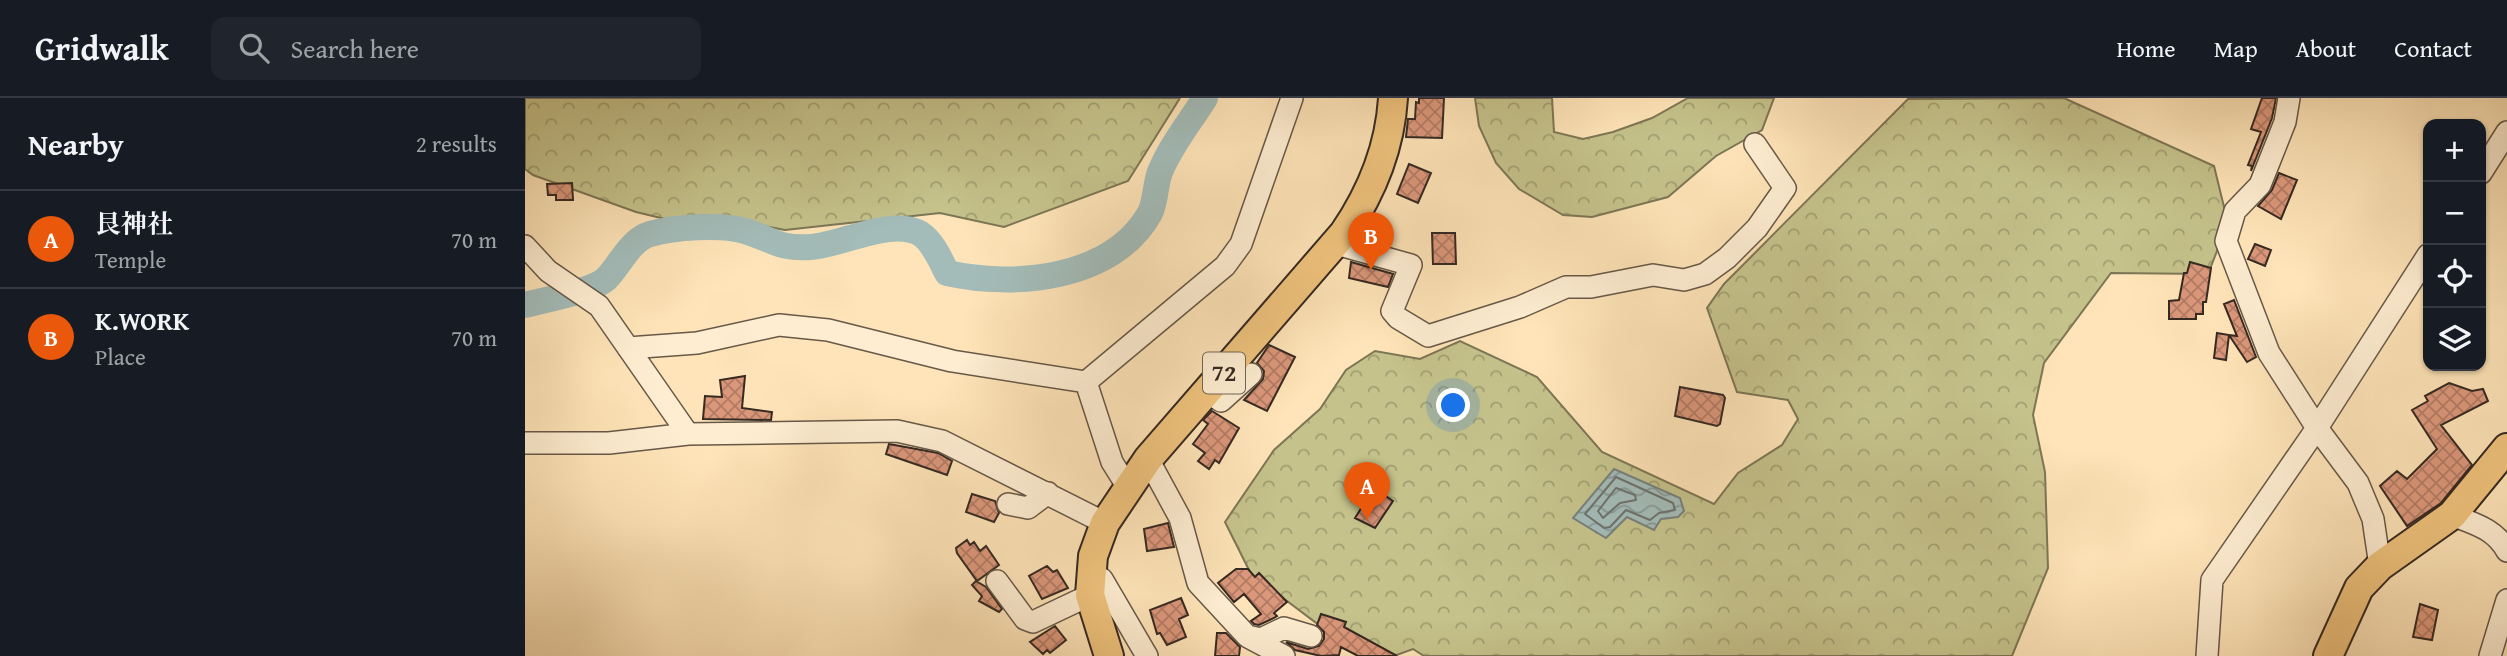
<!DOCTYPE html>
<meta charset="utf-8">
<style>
body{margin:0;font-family:"Gentium Book Plus","Noto Serif JP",serif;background:#20242c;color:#f1f3f6}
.controls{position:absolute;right:21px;top:21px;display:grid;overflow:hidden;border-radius:14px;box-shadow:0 2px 5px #0004}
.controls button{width:63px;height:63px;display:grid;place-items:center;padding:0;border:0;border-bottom:2px solid #363941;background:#171b24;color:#f1f3f6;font:35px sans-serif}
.you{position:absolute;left:929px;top:308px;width:24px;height:24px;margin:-18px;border:5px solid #fff;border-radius:50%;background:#1a73e8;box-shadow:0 0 0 10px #1a73e833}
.badge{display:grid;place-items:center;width:46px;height:46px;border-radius:50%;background:#ea580c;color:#fff;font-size:23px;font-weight:700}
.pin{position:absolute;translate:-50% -58px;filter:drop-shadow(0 2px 4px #0008)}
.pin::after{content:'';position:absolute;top:37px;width:24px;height:21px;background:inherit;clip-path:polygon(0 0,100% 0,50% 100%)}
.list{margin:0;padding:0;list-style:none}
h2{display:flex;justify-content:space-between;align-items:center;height:91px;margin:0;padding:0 28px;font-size:30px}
h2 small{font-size:23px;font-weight:400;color:#9ea1a6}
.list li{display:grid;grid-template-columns:46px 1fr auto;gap:21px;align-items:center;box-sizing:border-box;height:98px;padding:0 28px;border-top:2px solid #363941}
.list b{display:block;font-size:26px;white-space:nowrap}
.list p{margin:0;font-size:23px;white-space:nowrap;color:#9ea1a6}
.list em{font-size:23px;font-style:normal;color:#9ea1a6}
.icon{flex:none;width:38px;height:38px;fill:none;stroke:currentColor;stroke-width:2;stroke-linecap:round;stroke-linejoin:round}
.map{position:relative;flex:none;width:1982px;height:558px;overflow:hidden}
header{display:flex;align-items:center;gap:42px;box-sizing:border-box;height:98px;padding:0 35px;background:#171b24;border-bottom:2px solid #363941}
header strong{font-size:33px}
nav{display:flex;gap:38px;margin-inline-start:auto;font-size:24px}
.search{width:490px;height:63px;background:#20242c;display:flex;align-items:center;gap:18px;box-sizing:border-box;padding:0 24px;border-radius:14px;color:#9ea1a6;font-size:26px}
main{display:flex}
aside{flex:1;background:#171b24}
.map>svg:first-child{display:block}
.forest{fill:url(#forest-crowns);stroke:#7d7656;stroke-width:2}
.water{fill:url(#water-waves);stroke:#77817d;stroke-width:2}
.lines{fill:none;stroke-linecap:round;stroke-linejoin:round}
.shore{stroke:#6c726e;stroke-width:2}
.river{stroke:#a3bcb9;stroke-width:26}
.building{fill:url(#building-cross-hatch);stroke:#352922;stroke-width:2}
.minor-casing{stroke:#675848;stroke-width:24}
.major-casing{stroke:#352922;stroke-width:32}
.minor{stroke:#feedd1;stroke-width:21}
.major{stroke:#efc27c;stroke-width:28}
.labels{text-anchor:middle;stroke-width:7;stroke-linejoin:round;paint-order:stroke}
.shield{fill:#feedd1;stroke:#716456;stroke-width:2}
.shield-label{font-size:24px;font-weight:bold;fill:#352922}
</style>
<header>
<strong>Gridwalk</strong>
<div class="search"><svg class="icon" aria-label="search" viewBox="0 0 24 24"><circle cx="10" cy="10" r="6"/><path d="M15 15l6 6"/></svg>Search here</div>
<nav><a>Home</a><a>Map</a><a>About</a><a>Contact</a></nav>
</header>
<main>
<aside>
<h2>Nearby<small>2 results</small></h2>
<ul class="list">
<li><span class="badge">A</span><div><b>艮神社</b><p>Temple</p></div><em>70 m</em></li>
<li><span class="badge">B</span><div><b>K.WORK</b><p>Place</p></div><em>70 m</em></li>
</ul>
</aside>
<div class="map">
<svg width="1982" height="558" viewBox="0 0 1982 558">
<defs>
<pattern id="forest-crowns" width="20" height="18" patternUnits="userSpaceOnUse" patternTransform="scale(1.75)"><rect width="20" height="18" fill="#c5c28b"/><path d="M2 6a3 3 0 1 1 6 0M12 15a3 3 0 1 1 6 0" fill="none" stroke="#a19e71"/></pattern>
<pattern id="water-waves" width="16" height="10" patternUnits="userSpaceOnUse" patternTransform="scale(1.75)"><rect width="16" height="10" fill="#a3bcb9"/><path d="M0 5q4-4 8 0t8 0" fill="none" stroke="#869996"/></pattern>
<pattern id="building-cross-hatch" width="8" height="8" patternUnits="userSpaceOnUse" patternTransform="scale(1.75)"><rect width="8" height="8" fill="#db977a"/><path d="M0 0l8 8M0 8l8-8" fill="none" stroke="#b27b64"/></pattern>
</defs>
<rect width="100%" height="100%" fill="#fee4b8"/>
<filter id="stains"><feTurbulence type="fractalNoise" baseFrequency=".00286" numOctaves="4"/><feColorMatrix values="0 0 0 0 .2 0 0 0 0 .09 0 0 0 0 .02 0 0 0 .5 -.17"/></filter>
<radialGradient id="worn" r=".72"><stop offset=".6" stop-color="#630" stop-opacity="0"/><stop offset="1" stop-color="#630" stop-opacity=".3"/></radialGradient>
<path class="forest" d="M0,0H655L603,83L479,129L415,115L260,132L181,117L144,122L111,114L8,77L0,71Z
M950,0H1027L1029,34L1058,41L1088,34L1127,20L1163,0H1249L1237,32L1191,58L1143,99L1067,119L1038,117L994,91L971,65L954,28Z
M1539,0L1689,68L1700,113L1692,153L1683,176L1586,175L1519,265L1508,317L1520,374L1523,470L1487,558H899L888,551L869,558L794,527L726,476L700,424L749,352L795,311L821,272L850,253L895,261L935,243L1012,279L1077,354L1189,406L1213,375L1257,347L1273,321L1263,302L1212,294L1182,210L1199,186L1383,1Z"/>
<path class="water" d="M1089,371L1155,400L1159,413L1153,419L1136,421L1129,432L1102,419L1081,440L1048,420Z"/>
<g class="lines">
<path class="shore" d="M1091,379L1148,405L1150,412L1134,415L1125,422L1101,412L1085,429L1079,430L1060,416Z
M1091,390L1110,397L1111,402L1095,405L1078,420L1073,413Z"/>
<path class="river" d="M0,207C19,202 68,193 81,181C95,167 105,142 125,136C149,129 197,126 220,133C249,142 253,151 286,149C316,147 367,119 396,136C408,144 416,163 422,175C489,190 587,182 625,115C631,103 630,87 635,74C646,47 665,24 680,0"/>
</g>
<path class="building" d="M894,0H919L917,40L881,39L883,21H890L891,4L894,5Z
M1737,0H1751L1747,20L1726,73L1727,68L1723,67L1736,34L1726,31Z
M884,66L906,75L893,105L872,96Z
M1754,75L1772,82L1756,121L1733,108L1747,92Z
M47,85L48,102H31V97H23L22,86Z
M907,135H930L931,166H908Z
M1730,146L1746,152L1740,168L1723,161Z
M826,164L868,176L863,189L824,180Z
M1665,164L1686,170L1681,204H1678V216H1671V221H1644V203L1654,202L1659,175H1662Z
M1709,202L1731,259L1722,264L1704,237L1712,238L1699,206Z
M1692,235L1704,237L1701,262L1689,260Z
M744,247L770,259L742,313L719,302L738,281L739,273L732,265Z
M220,278L217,310L247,314L246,322L178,321L180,298L197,299L195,282Z
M1924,285L1947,293L1958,291L1963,303L1916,327L1947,367L1916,405L1882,428L1855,388L1872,373L1882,381L1912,351L1887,312L1903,303L1900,298Z
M1155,289L1198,297L1200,300L1195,326L1192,328L1150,318Z
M687,313L714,330L694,365L690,362L684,371L673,363L680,355L668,346L683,326L678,322Z
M364,346L413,355L427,363L422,377L361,356Z
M849,390L868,403L850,430L830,420Z
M447,396L470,403L474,415L469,424L441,414Z
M643,425L649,449L622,453L619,431Z
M442,442L445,447L449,444L455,453L461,448L474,467L452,483L432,455L431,450Z
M522,468L528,474L532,472L543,490L517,501L504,478Z
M711,471H723L730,479L734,475L762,504L749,515L752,518L749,520L734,527L729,526L726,523L736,516L719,496L709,504L693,485Z
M451,483L461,489L477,511L474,514L454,503L457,498L447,487Z
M656,500L663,517L654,521L661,539L642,547L635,535L632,536L625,512Z
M1895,506L1913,512L1907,542L1888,539Z
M796,516L821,524L819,529L872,558H833L816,549L814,557L796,558L770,552L761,544L783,551L794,548L799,541V534L792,527Z
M530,528L541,542L525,555L522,552L518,556L505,544Z
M692,535H701L715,549L714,558H690Z"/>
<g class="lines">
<defs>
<path id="minor" d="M1764,0L1760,24L1735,87L1710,113L1701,143L1744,255L1792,330L1833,385L1848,421L1855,468
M1956,75L1982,34
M811,146L886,167L867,213L873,220L903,238L995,209L1041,189H1066L1128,177L1159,182L1180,176L1202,160L1232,130L1260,90L1230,46
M0,148L23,173L74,208L163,336
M103,250L172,245L254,227L303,232L427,263L561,284L700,168L716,146L767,0
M561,284L587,364L602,388
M683,294L696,303L726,276
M0,345H84L163,336L372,333L417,343L580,425
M623,361L655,420L673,485L722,538L736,541L759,530L786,538
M483,406L503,410L523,395
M1927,417C1950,426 1970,431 1982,453
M565,476L577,481L622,558
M472,483L500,521L508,524L565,497
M723,539L759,558
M1682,558L1687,482L1792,330L1903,157
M1965,558L1982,502"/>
<path id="major" d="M584,558L565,497L568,458L580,425L623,361L819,135C847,94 865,50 868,0
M1803,558L1834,490L1855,468L1927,417L1982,350"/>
</defs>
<use href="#minor" class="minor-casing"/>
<use href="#major" class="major-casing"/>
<use href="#minor" class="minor"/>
<use href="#major" class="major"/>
</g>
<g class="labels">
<rect class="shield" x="678" y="254.5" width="42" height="41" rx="5"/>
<g class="shield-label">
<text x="699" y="283">72</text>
</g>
</g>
<rect width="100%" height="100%" filter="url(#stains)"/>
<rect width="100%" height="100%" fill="url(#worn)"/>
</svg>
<div class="controls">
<button>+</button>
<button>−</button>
<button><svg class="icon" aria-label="locate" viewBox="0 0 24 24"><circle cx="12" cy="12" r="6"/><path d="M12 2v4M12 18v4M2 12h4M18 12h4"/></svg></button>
<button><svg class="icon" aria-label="layers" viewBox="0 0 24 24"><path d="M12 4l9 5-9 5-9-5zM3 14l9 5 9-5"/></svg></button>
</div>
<div class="you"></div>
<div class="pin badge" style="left:842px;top:422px">A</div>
<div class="pin badge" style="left:846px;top:172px">B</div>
</div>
</main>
